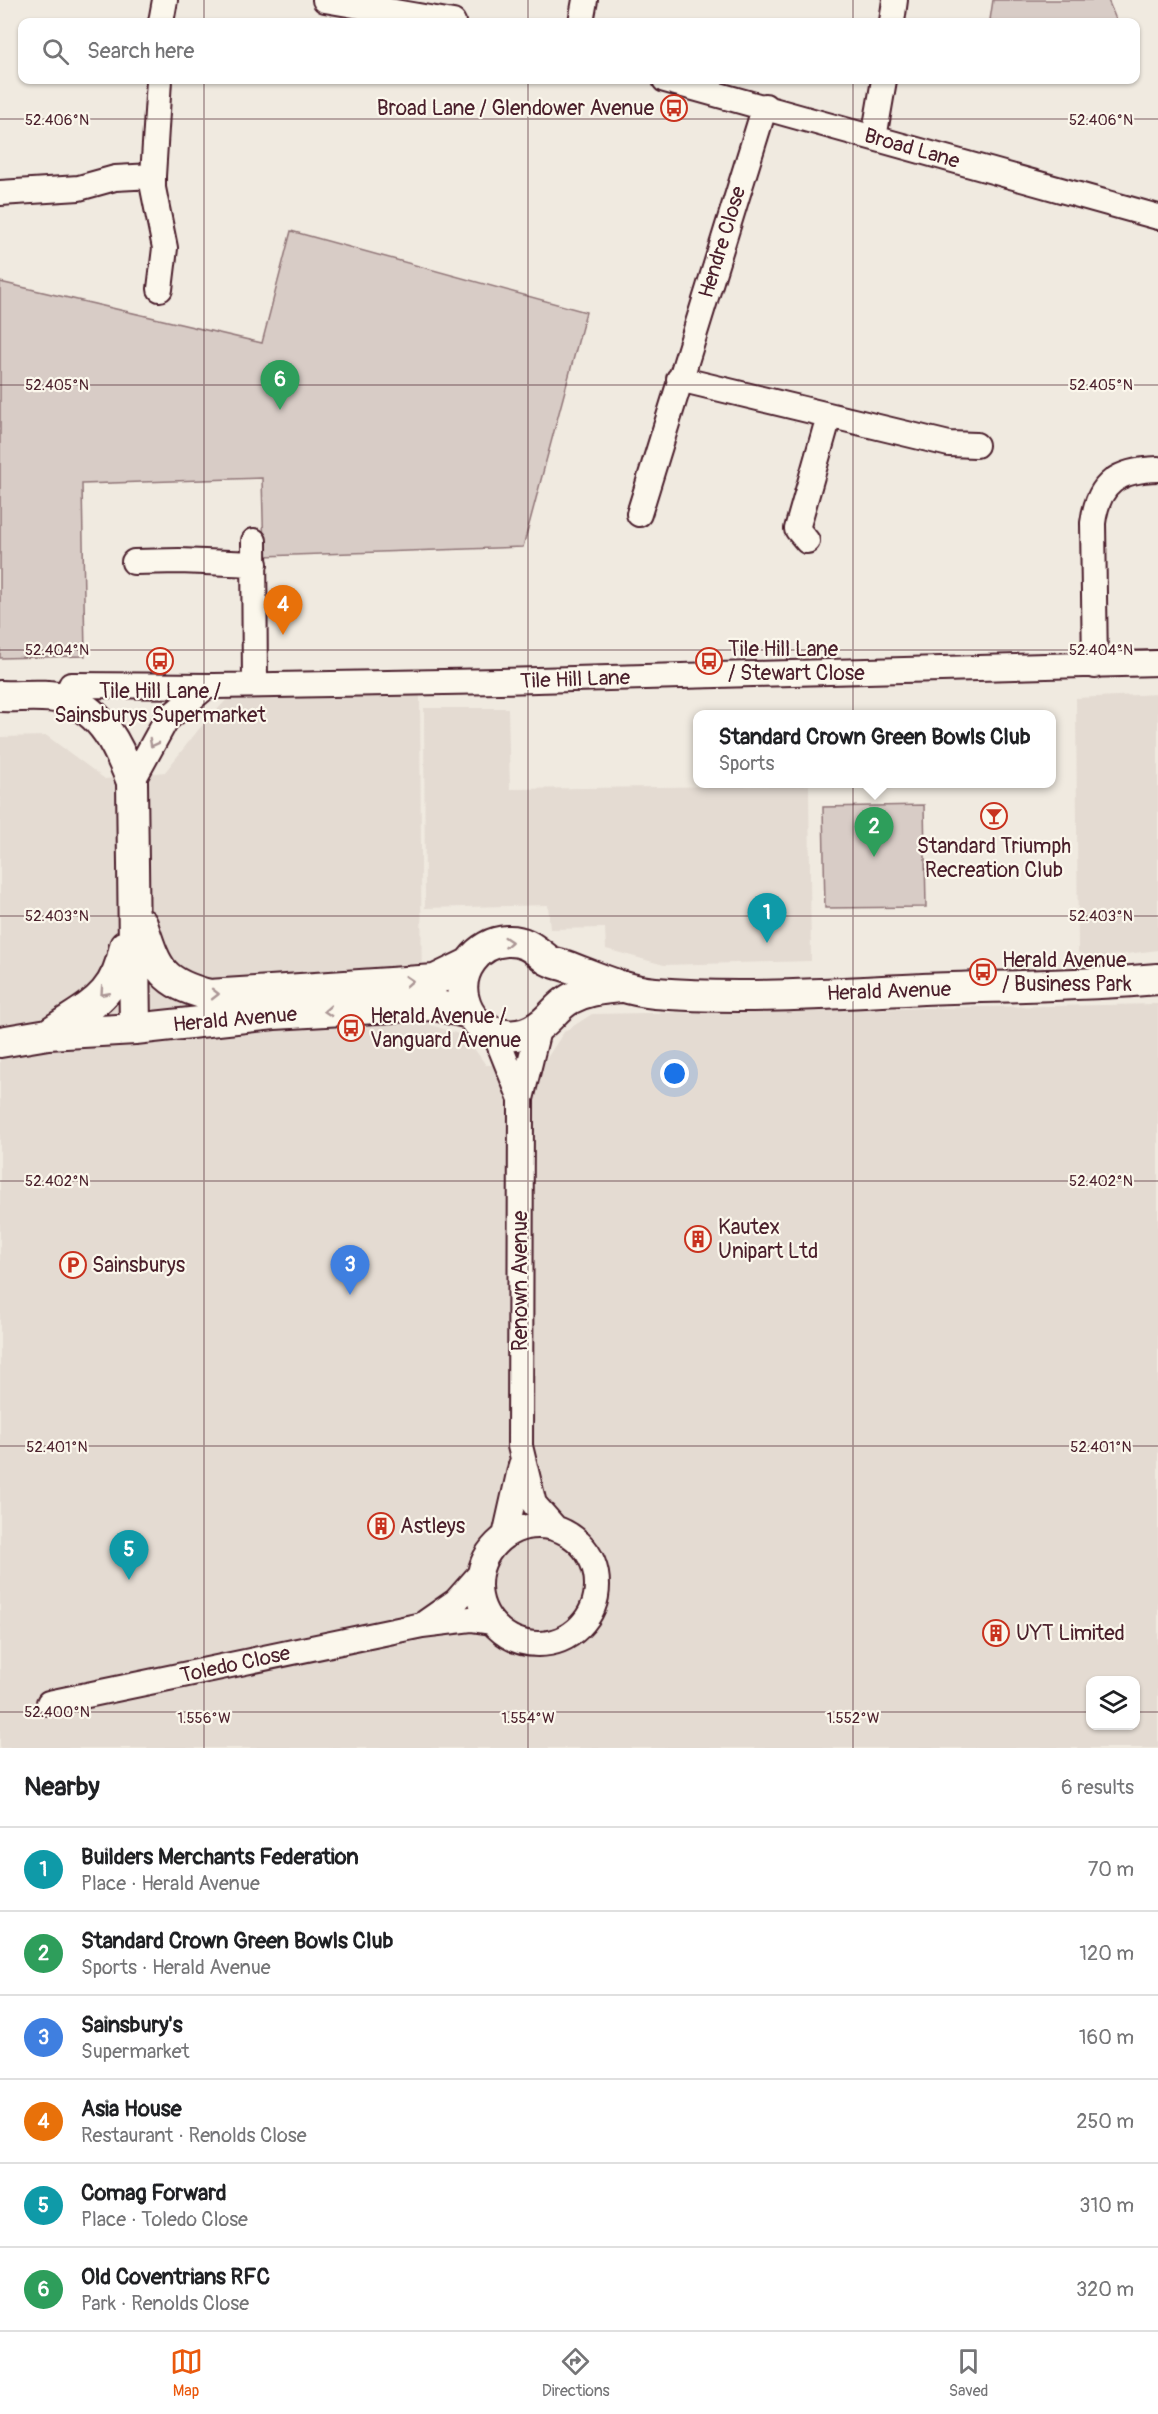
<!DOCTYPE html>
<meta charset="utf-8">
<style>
body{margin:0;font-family:Pangolin,sans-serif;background:#f6f6f6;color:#202124}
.controls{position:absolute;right:18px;bottom:18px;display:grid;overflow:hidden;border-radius:12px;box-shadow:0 2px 4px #0004}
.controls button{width:54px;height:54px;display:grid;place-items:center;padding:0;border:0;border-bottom:2px solid #e0e0e0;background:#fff;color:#202124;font:30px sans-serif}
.you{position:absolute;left:675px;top:1074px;width:21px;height:21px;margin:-15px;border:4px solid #fff;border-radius:50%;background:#1a73e8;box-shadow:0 0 0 9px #1a73e833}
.badge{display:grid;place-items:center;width:39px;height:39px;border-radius:50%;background:#ea580c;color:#fff;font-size:20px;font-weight:700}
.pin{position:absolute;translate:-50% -50px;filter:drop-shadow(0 2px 3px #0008)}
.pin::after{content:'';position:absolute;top:32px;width:21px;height:18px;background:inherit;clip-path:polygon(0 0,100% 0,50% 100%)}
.popup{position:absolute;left:693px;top:710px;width:363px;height:78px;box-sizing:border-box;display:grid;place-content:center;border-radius:12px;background:#fff;filter:drop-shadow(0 2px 4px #0005);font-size:20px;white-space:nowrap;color:#757577}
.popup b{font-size:22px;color:#202124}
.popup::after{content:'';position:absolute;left:50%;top:100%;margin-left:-12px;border:12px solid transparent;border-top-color:#fff}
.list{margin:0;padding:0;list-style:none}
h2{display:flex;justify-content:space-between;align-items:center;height:78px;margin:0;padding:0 24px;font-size:26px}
h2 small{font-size:20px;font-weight:400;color:#757577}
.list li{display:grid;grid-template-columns:39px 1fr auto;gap:18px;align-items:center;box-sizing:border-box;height:84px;padding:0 24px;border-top:2px solid #e0e0e0}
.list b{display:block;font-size:22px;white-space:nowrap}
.list p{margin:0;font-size:20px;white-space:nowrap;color:#757577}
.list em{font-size:20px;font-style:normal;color:#757577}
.icon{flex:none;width:33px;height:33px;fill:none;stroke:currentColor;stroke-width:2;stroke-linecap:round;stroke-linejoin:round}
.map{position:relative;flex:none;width:1158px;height:1748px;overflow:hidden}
.search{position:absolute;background:#fff;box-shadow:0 2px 4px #0004;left:18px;right:18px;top:18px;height:66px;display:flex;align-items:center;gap:15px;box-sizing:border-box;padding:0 21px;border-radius:12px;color:#757577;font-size:22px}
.sheet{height:582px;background:#fff}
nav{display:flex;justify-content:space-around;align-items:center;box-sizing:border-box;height:84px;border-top:2px solid #e0e0e0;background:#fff;font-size:16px;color:#757577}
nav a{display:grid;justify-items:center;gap:3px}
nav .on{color:#ea580c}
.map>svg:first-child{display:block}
.built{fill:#e4dbd2;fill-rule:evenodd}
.green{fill:#d8ccc6;stroke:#917678;stroke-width:1.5}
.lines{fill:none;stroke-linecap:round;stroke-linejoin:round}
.minor-casing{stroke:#4a1f2b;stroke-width:28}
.major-casing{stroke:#4a1f2b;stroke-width:34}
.minor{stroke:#fbf7ec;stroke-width:24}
.major{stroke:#fbf7ec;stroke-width:30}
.oneway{stroke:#ab9695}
.ticks{fill:none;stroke:#4a1f2b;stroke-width:1.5;stroke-opacity:0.45}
.labels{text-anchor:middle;stroke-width:4.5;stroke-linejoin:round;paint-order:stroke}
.poi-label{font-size:21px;fill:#4a1f2b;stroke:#fbf7ec;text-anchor:start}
.street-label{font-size:21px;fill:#4a1f2b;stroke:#fbf7ec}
.ticks-label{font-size:15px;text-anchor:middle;fill:#4a1f2b;stroke:#fbf7ec;stroke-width:4.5;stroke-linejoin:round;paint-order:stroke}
</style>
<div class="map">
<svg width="1158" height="1748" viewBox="0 0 1158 1748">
<rect width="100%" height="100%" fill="#f0eae0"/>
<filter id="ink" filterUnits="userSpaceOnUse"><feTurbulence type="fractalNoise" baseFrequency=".0167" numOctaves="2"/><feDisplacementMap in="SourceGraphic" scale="12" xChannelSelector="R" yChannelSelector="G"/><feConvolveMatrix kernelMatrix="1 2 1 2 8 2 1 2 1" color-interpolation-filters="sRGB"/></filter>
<g filter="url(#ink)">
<path class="built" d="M420,690L422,1022L465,1036L486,1065L543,1064L564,1032L592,1014L1158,1004V1748H0V737L47,736L105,779L165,772L199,729L231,695ZM1090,1680H1136V1726H1090Z
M1158,694V950L1103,957L1078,953L1076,698Z
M424,708H508L510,789L809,785L811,961L664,965L606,949L605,928L550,929L548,905L425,908Z"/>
<path class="green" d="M993,0H1108L1117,22H999L990,20Z
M291,231L586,312L523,547L264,556L262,478L82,484L85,656L0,658V282L262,343Z
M924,805L926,907L825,908L823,807Z"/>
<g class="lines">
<defs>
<path id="minor" d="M325,0L453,22
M161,22L165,0
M581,22L585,0
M892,22L895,0
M665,80L1158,217
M874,138L884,80
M153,176V188L165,248L160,289
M0,193L79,188L115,178L153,176L159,80
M679,379L949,444L976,445
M639,514L765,106
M254,541L255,684
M807,541L797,529L829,416
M134,562L179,561L255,564
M1095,666L1093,523C1098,482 1119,470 1158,469
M64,699L71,685L214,686L500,681L1158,663
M132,782L166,720L207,686
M539,1026L521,1099L520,1446L534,1504L556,1529
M495,1034L521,1099
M479 1585a59 59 0 1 1 118 0a59 59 0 1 1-118 0Z
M505,1536L521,1465
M426,1622L456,1601L480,1574
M49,1703L422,1625L471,1619L491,1622"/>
<path id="major" d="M0,696C20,697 46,693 65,699C103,711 119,748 132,782L135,1029
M142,924C157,969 160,982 209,995L435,980L468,964
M620,987C603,989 586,990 570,999C557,1006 551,1018 539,1026C512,1046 472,1032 464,1000C456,972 478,942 507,941C526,940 535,950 548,960C553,963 560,964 566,966C596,977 623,990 655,993C744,1000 835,993 923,989C1001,986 1080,986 1158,979
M48,1034C90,1005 115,999 125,946
M0,1042L48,1034L135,1029L274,1014L411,1006L435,1005L469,1013"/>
</defs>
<use href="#minor" class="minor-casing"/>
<use href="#major" class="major-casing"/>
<use href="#minor" class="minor"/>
<use href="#major" class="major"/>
</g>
<defs><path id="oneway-chevron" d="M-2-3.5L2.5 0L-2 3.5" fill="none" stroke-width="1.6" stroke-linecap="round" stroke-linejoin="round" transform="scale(1.5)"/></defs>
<g class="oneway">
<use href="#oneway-chevron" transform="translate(153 743) rotate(118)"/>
<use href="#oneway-chevron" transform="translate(508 942) rotate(-4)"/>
<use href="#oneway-chevron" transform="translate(409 981) rotate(-4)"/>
<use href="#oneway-chevron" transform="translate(104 992) rotate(132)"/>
<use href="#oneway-chevron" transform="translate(215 994)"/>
<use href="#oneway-chevron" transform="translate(328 1011) rotate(176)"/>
</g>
</g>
<path class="ticks" d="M204,0V22M528,0V22M853,0V22M204,80V1748M528,80V1748M853,80V1748M0,119H1158M0,385H1158M0,650H1158M0,916H1158M0,1181H1158M0,1446H1158M0,1712H1090M1136,1712H1158"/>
<defs>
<symbol id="bus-ring" viewBox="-11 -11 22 22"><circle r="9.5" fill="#fbf7ec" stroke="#c8321e" stroke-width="1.5"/><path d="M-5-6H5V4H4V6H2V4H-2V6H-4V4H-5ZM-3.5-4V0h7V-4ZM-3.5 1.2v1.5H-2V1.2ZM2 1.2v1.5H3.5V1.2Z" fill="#c8321e"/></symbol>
<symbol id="bar-ring" viewBox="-11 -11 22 22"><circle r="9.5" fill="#fbf7ec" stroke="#c8321e" stroke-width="1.5"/><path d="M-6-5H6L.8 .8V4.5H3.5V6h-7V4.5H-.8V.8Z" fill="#c8321e"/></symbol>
<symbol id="building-ring" viewBox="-11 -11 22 22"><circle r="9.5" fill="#fbf7ec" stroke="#c8321e" stroke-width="1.5"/><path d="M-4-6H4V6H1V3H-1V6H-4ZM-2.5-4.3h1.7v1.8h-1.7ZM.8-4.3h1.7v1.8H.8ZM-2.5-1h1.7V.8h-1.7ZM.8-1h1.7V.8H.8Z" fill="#c8321e"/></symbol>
<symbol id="parking-ring" viewBox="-11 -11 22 22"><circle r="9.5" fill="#fbf7ec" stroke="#c8321e" stroke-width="1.5"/><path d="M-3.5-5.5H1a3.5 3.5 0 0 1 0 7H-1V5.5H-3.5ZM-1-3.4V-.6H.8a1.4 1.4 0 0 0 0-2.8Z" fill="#c8321e"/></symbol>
</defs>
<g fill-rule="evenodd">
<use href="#bus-ring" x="659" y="93" width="30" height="30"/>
<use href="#bus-ring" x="145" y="646" width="30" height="30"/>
<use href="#bus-ring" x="694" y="646" width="30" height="30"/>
<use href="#bar-ring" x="979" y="801" width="30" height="30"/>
<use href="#bus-ring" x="968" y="957" width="30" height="30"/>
<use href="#bus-ring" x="336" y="1013" width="30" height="30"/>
<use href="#building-ring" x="683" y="1224" width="30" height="30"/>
<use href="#parking-ring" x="58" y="1250" width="30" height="30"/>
<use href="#building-ring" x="366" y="1511" width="30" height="30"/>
<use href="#building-ring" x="981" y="1618" width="30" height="30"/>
</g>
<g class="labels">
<g class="poi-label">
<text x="654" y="115" text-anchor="end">Broad Lane / Glendower Avenue</text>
<text x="728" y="656">Tile Hill Lane<tspan x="728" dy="24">/ Stewart Close</tspan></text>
<text x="160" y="698" text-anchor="middle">Tile Hill Lane /<tspan x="160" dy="24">Sainsburys Supermarket</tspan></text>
<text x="994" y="853" text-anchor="middle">Standard Triumph<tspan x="994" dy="24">Recreation Club</tspan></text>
<text x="1002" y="967">Herald Avenue<tspan x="1002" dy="24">/ Business Park</tspan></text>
<text x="370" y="1023">Herald Avenue /<tspan x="370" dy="24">Vanguard Avenue</tspan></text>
<text x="718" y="1234">Kautex<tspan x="718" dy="24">Unipart Ltd</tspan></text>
<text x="92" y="1272">Sainsburys</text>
<text x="400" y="1533">Astleys</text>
<text x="1016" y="1640">UYT Limited</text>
</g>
<g class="street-label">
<text transform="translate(912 148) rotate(16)" y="7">Broad Lane</text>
<text transform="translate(722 242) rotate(-73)" y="7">Hendre Close</text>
<text transform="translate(575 679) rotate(-2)" y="7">Tile Hill Lane</text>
<text transform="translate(889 991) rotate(-2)" y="7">Herald Avenue</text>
<text transform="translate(235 1019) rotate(-5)" y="7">Herald Avenue</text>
<text transform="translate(520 1281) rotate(-90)" y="7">Renown Avenue</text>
<text transform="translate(235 1664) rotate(-12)" y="7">Toledo Close</text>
</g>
</g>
<g class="ticks-label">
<text x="57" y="125">52.406°N</text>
<text x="1101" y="125">52.406°N</text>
<text x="57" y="390">52.405°N</text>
<text x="1101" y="390">52.405°N</text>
<text x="57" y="655">52.404°N</text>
<text x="1101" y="655">52.404°N</text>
<text x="57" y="921">52.403°N</text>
<text x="1101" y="921">52.403°N</text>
<text x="57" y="1186">52.402°N</text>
<text x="1101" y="1186">52.402°N</text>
<text x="57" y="1452">52.401°N</text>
<text x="1101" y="1452">52.401°N</text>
<text x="57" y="1717">52.400°N</text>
<text x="204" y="1723">1.556°W</text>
<text x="528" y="1723">1.554°W</text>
<text x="853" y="1723">1.552°W</text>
</g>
</svg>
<div class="controls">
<button><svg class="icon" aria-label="layers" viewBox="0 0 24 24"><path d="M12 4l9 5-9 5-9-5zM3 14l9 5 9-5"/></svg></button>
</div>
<div class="you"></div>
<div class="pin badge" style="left:767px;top:943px;background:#0f9aa8">1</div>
<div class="pin badge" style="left:874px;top:857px;background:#2e9e5b">2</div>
<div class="popup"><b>Standard Crown Green Bowls Club</b>Sports</div>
<div class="pin badge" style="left:350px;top:1295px;background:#3f7fe0">3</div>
<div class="pin badge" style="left:283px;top:635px;background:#e8710a">4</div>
<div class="pin badge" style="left:129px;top:1580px;background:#0f9aa8">5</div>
<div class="pin badge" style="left:280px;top:410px;background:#2e9e5b">6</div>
<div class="search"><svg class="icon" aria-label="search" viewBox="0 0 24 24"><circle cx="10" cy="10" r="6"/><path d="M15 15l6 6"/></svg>Search here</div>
</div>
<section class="sheet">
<h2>Nearby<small>6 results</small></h2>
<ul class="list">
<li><span class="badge" style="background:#0f9aa8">1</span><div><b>Builders Merchants Federation</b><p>Place · Herald Avenue</p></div><em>70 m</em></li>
<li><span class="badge" style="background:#2e9e5b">2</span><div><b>Standard Crown Green Bowls Club</b><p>Sports · Herald Avenue</p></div><em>120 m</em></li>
<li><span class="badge" style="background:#3f7fe0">3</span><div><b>Sainsbury's</b><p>Supermarket</p></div><em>160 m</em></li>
<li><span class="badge" style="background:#e8710a">4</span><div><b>Asia House</b><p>Restaurant · Renolds Close</p></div><em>250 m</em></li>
<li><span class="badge" style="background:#0f9aa8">5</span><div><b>Comag Forward</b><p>Place · Toledo Close</p></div><em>310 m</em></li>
<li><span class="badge" style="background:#2e9e5b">6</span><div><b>Old Coventrians RFC</b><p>Park · Renolds Close</p></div><em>320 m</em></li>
</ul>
</section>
<nav>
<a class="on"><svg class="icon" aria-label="map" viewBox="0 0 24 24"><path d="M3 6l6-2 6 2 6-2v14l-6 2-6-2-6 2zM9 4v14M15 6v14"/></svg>Map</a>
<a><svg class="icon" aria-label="directions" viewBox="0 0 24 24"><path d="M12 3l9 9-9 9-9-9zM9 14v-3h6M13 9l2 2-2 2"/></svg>Directions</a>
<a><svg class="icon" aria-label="saved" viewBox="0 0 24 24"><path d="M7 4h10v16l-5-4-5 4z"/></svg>Saved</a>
</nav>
